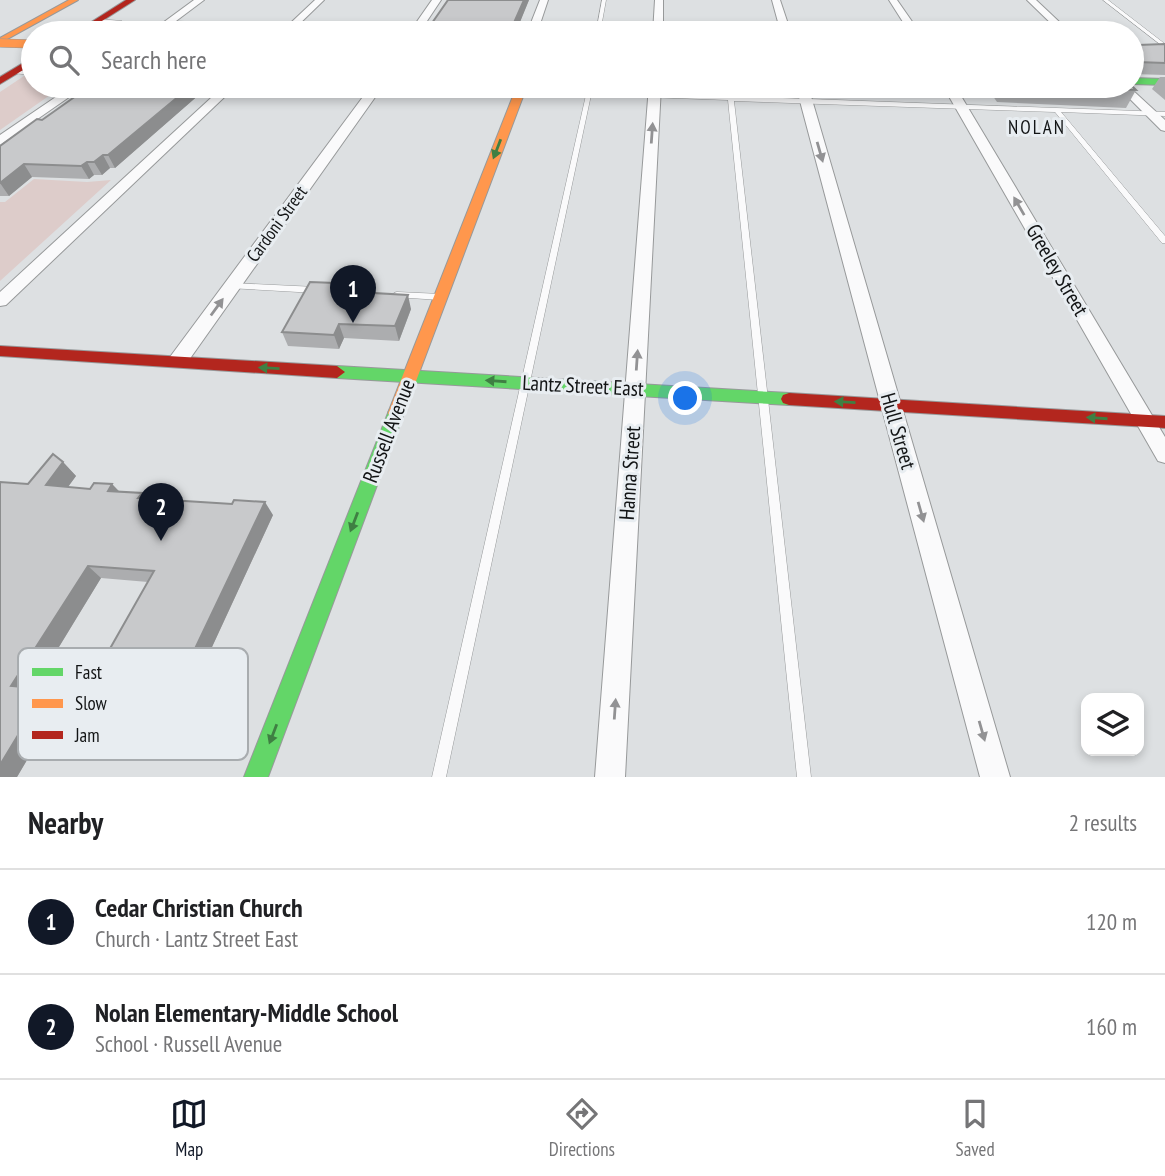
<!DOCTYPE html>
<meta charset="utf-8">
<style>
body{margin:0;font-family:"PT Sans Narrow",sans-serif;background:#f6f6f6;color:#202124}
.controls{position:absolute;right:21px;bottom:21px;display:grid;overflow:hidden;border-radius:14px;box-shadow:0 4px 10px #0003}
.controls button{width:63px;height:63px;display:grid;place-items:center;padding:0;border:0;border-bottom:2px solid #e0e0e0;background:#fff;color:#202124;font:35px sans-serif}
.you{position:absolute;left:686px;top:399px;width:24px;height:24px;margin:-18px;border:5px solid #fff;border-radius:50%;background:#1a73e8;box-shadow:0 0 0 10px #1a73e833}
.badge{display:grid;place-items:center;width:46px;height:46px;border-radius:50%;background:#111827;color:#fff;font-size:23px;font-weight:700}
.pin{position:absolute;translate:-50% -58px;filter:drop-shadow(0 2px 4px #0008)}
.pin::after{content:'';position:absolute;top:37px;width:24px;height:21px;background:inherit;clip-path:polygon(0 0,100% 0,50% 100%)}
.list{margin:0;padding:0;list-style:none}
h2{display:flex;justify-content:space-between;align-items:center;height:91px;margin:0;padding:0 28px;font-size:30px}
h2 small{font-size:23px;font-weight:400;color:#757577}
.list li{display:grid;grid-template-columns:46px 1fr auto;gap:21px;align-items:center;box-sizing:border-box;height:105px;padding:0 28px;border-top:2px solid #e0e0e0}
.list b{display:block;font-size:26px;white-space:nowrap}
.list p{margin:0;font-size:23px;white-space:nowrap;color:#757577}
.list em{font-size:23px;font-style:normal;color:#757577}
.icon{flex:none;width:38px;height:38px;fill:none;stroke:currentColor;stroke-width:2;stroke-linecap:round;stroke-linejoin:round}
.map{position:relative;flex:none;width:1165px;height:777px;overflow:hidden}
.search{position:absolute;background:#fff;box-shadow:0 4px 10px #0003;left:21px;right:21px;top:21px;height:77px;display:flex;align-items:center;gap:18px;box-sizing:border-box;padding:0 24px;border-radius:38px;color:#757577;font-size:26px}
.sheet{height:301px;background:#fff}
nav{display:flex;justify-content:space-around;align-items:center;box-sizing:border-box;height:98px;border-top:2px solid #e0e0e0;background:#fff;font-size:19px;color:#757577}
nav a{display:grid;justify-items:center;gap:4px}
nav .on{color:#111827}
.map>svg:first-child{display:block}
.green{fill:#ddccca}
.lines{fill:none;stroke-linecap:round;stroke-linejoin:round}
.lane-casing{stroke:#97999a;stroke-width:1}
.street-casing{stroke:#97999a;stroke-width:2}
.fast-casing{stroke:#97999a;stroke-width:2}
.slow-casing{stroke:#97999a;stroke-width:2}
.jam-casing{stroke:#97999a;stroke-width:2}
.lane{fill:#fafafb;fill-rule:evenodd}
.street{fill:#fafafb;fill-rule:evenodd}
.fast{fill:#63d668;fill-rule:evenodd}
.slow{fill:#ff974d;fill-rule:evenodd}
.jam{fill:#b3261e;fill-rule:evenodd}
.slow-bridge-casing{stroke:#97999a;stroke-width:9;stroke-linecap:butt}
.slow-bridge{stroke:#ff974d;stroke-width:8}
.wall{fill:#acadaf}
.shaded-wall{fill:#8c8d8e}
.building{fill:#c8c9cb;stroke:#8c8d8e;stroke-width:2}
.oneway{fill:#929294}
.oneway2{fill:#3f7f43}
.labels{text-anchor:middle;stroke-width:6;stroke-linejoin:round;paint-order:stroke}
.far-street-label{font-size:18px;fill:#121415;stroke:#e8edf1}
.far-neighbourhood-label{font-size:19px;letter-spacing:2px;fill:#121415;stroke:#e8edf1}
.street-label{font-size:21px;fill:#121415;stroke:#e8edf1}
.key{fill:#e8edf1;stroke:#a8acaf;stroke-width:2}
.key-label{font-size:19px;fill:#121415}
</style>
<div class="map">
<svg width="1165" height="777" viewBox="0 0 1165 777">
<rect width="100%" height="100%" fill="#dde0e2"/>
<path class="green" d="M24,76L33,77V86H63L0,130V92Z
M34,179L87,182L111,180L0,281V202H5Z"/>
<g class="lines">
<defs>
<path id="lane" d="M602,0H606L600,33H596Z
M1103,0H1108L1165,44V48Z
M98,19L122,21V23L117,26L118,29L130,28L169,21L417,29L419,30L417,31L169,23L130,31H117L112,26L115,23L96,21Z
M14,70L33,71V75L12,73L11,72Z
M370,86H414L589,91L1165,112V116L1061,112L1165,236V243H1162L1055,112L734,101L811,777H797L728,100L591,95L446,777H432L586,95L373,88Z
M232,283L316,287L320,290L316,293L229,288L228,286Z
M397,292L441,294L445,297L441,300L394,297L393,295L394,293Z"/>
<path id="street" d="M194,0H204L160,33H149Z
M315,0H324L290,33H280Z
M432,0H441L419,33H409Z
M540,0H548L537,33H527Z
M655,0H663V33H653Z
M772,0H780L791,33H781Z
M889,0H897L920,33H910Z
M1027,0H1036L1071,33H1061Z
M72,86H85L0,145V135Z
M224,86H236L6,305L0,306V292Z
M371,86H383L184,367H170L168,362L170,357Z
M649,86H661L625,777H595Z
M796,86H808L1010,777H980Z
M943,86H955L1165,437V463L1158,461Z
M1117,86H1128L1165,120V131L1161,130Z"/>
<path id="fast" d="M1132,78L1165,79V85L1132,84Z
M337,366L789,393L795,395L797,399L795,403L789,405L337,378L329,372Z
M396,407L402,409L404,413L268,777H244L388,413L390,409Z"/>
<path id="slow" d="M69,0H78L0,43V38Z
M517,86H527L404,413L402,417H390L388,413Z"/>
<path id="jam" d="M126,0H135L83,33H74Z
M33,57V64L0,84V77Z
M0,346L337,366L345,372L337,378L0,356Z
M789,393L1165,416V428L789,405L783,403L781,399L783,395Z"/>
</defs>
<use href="#lane" class="lane-casing"/>
<use href="#street" class="street-casing"/>
<use href="#fast" class="fast-casing"/>
<use href="#slow" class="slow-casing"/>
<use href="#jam" class="jam-casing"/>
<use href="#lane" class="lane"/>
<use href="#street" class="street"/>
<use href="#fast" class="fast"/>
<use href="#slow" class="slow"/>
<use href="#jam" class="jam"/>
<defs>
<path id="slow-bridge" d="M0,43L33,44"/>
</defs>
<use href="#slow-bridge" class="slow-bridge-casing"/>
<use href="#slow-bridge" class="slow-bridge"/>
</g>
<path class="wall" d="M529,0L516,31L566,33H433L432,23Z
M1132,42L1138,45L1165,44V75L1132,74Z
M1160,77H1165V100L1152,89Z
M90,86H209L115,168H110L102,175H94L89,179L32,177L9,196H0V146L42,120Z
M815,86H848L845,96L818,95Z
M909,86H937L934,93L913,92Z
M986,86H1132L1136,90L1126,108L997,102Z
M360,284L362,293L411,309L399,341L344,338L339,349L288,346L282,332Z
M63,462L76,476L68,487L90,489L112,484L119,491L142,493L146,498L273,515L194,686L114,679L99,668L148,582L101,578L34,688L63,699L17,777H0L28,484Z"/>
<path class="shaded-wall" d="M524,0H529L516,32L514,31V33L513,25Z
M221,28L223,33H214Z
M191,86H209L115,168L108,155Z
M103,155L110,168L102,175L94,162Z
M87,162L94,175L89,179L81,166Z
M24,164L32,177L9,196L0,183Z
M360,284L364,298L356,292Z
M408,295L411,309L399,341L395,326Z
M339,324L344,338L339,349L334,335Z
M63,462L76,476L59,499L46,485Z
M112,484L124,497L108,491Z
M265,502L273,515L194,686L182,676Z
M88,566L101,578L29,696L11,686Z
M46,689L63,699L17,777H0V765Z"/>
<path class="building" d="M448,0H524L513,25L432,23Z
M817,25L820,33H804L803,30Z
M183,26L221,28L214,33H174Z
M514,31L566,32V33H519Z
M1132,42H1136L1138,45L1165,44V63L1137,62L1132,57Z
M90,86H191L108,155H103L94,162H87L81,166L24,164L0,183V146L37,119L42,120Z
M1030,86H1132L1136,90Z
M310,282L360,284L356,292L408,295L395,326L339,324L334,335L282,332Z
M53,454L63,462L46,485L90,489L94,483L112,484L108,491L142,493L138,498L232,504L234,500L265,502L182,676L99,668L154,571L88,566L11,686L46,689L0,765V482L28,484Z"/>
<defs><path id="oneway-solid" d="M-6-.8H1V-3.2L6.5 0L1 3.2V.8H-6Z" transform="scale(1.75)"/></defs>
<g class="oneway">
<use href="#oneway-solid" transform="translate(652 133) rotate(-86)"/>
<use href="#oneway-solid" transform="translate(820 152) rotate(74)"/>
<use href="#oneway-solid" transform="translate(1019 206) rotate(-120)"/>
<use href="#oneway-solid" transform="translate(217 307) rotate(-54)"/>
<use href="#oneway-solid" transform="translate(637 360) rotate(-86)"/>
<use href="#oneway-solid" transform="translate(921 512) rotate(74)"/>
<use href="#oneway-solid" transform="translate(615 709) rotate(-86)"/>
<use href="#oneway-solid" transform="translate(982 731) rotate(74)"/>
</g>
<g class="oneway2">
<use href="#oneway-solid" transform="translate(497 149) rotate(111)"/>
<use href="#oneway-solid" transform="translate(269 368) rotate(-177)"/>
<use href="#oneway-solid" transform="translate(496 381) rotate(-176)"/>
<use href="#oneway-solid" transform="translate(845 402) rotate(-177)"/>
<use href="#oneway-solid" transform="translate(1097 418) rotate(-176)"/>
<use href="#oneway-solid" transform="translate(354 522) rotate(111)"/>
<use href="#oneway-solid" transform="translate(273 734) rotate(111)"/>
</g>
<g class="labels">
<g class="far-street-label">
<text transform="translate(277 224) rotate(-54)" y="6">Cardoni Street</text>
</g>
<g class="far-neighbourhood-label">
<text x="1037" y="134">NOLAN</text>
</g>
<g class="street-label">
<text transform="translate(1057 270) rotate(60)" y="7">Greeley Street</text>
<text transform="translate(583 386) rotate(3)" y="7">Lantz Street East</text>
<text transform="translate(389 431) rotate(-69)" y="7">Russell Avenue</text>
<text transform="translate(898 431) rotate(74)" y="7">Hull Street</text>
<text transform="translate(630 473) rotate(-86)" y="7">Hanna Street</text>
</g>
</g>
<rect x="18" y="648" width="230" height="112" rx="10" class="key"/>
<rect x="32" y="668" width="31" height="8" fill="#63d668"/>
<rect x="32" y="699" width="31" height="9" fill="#ff974d"/>
<rect x="32" y="731" width="31" height="8" fill="#b3261e"/>
<g class="key-label">
<text x="75" y="679">Fast</text>
<text x="75" y="710">Slow</text>
<text x="75" y="742">Jam</text>
</g>
</svg>
<div class="controls">
<button><svg class="icon" aria-label="layers" viewBox="0 0 24 24"><path d="M12 4l9 5-9 5-9-5zM3 14l9 5 9-5"/></svg></button>
</div>
<div class="you"></div>
<div class="pin badge" style="left:353px;top:323px">1</div>
<div class="pin badge" style="left:161px;top:541px">2</div>
<div class="search"><svg class="icon" aria-label="search" viewBox="0 0 24 24"><circle cx="10" cy="10" r="6"/><path d="M15 15l6 6"/></svg>Search here</div>
</div>
<section class="sheet">
<h2>Nearby<small>2 results</small></h2>
<ul class="list">
<li><span class="badge">1</span><div><b>Cedar Christian Church</b><p>Church · Lantz Street East</p></div><em>120 m</em></li>
<li><span class="badge">2</span><div><b>Nolan Elementary-Middle School</b><p>School · Russell Avenue</p></div><em>160 m</em></li>
</ul>
</section>
<nav>
<a class="on"><svg class="icon" aria-label="map" viewBox="0 0 24 24"><path d="M3 6l6-2 6 2 6-2v14l-6 2-6-2-6 2zM9 4v14M15 6v14"/></svg>Map</a>
<a><svg class="icon" aria-label="directions" viewBox="0 0 24 24"><path d="M12 3l9 9-9 9-9-9zM9 14v-3h6M13 9l2 2-2 2"/></svg>Directions</a>
<a><svg class="icon" aria-label="saved" viewBox="0 0 24 24"><path d="M7 4h10v16l-5-4-5 4z"/></svg>Saved</a>
</nav>
